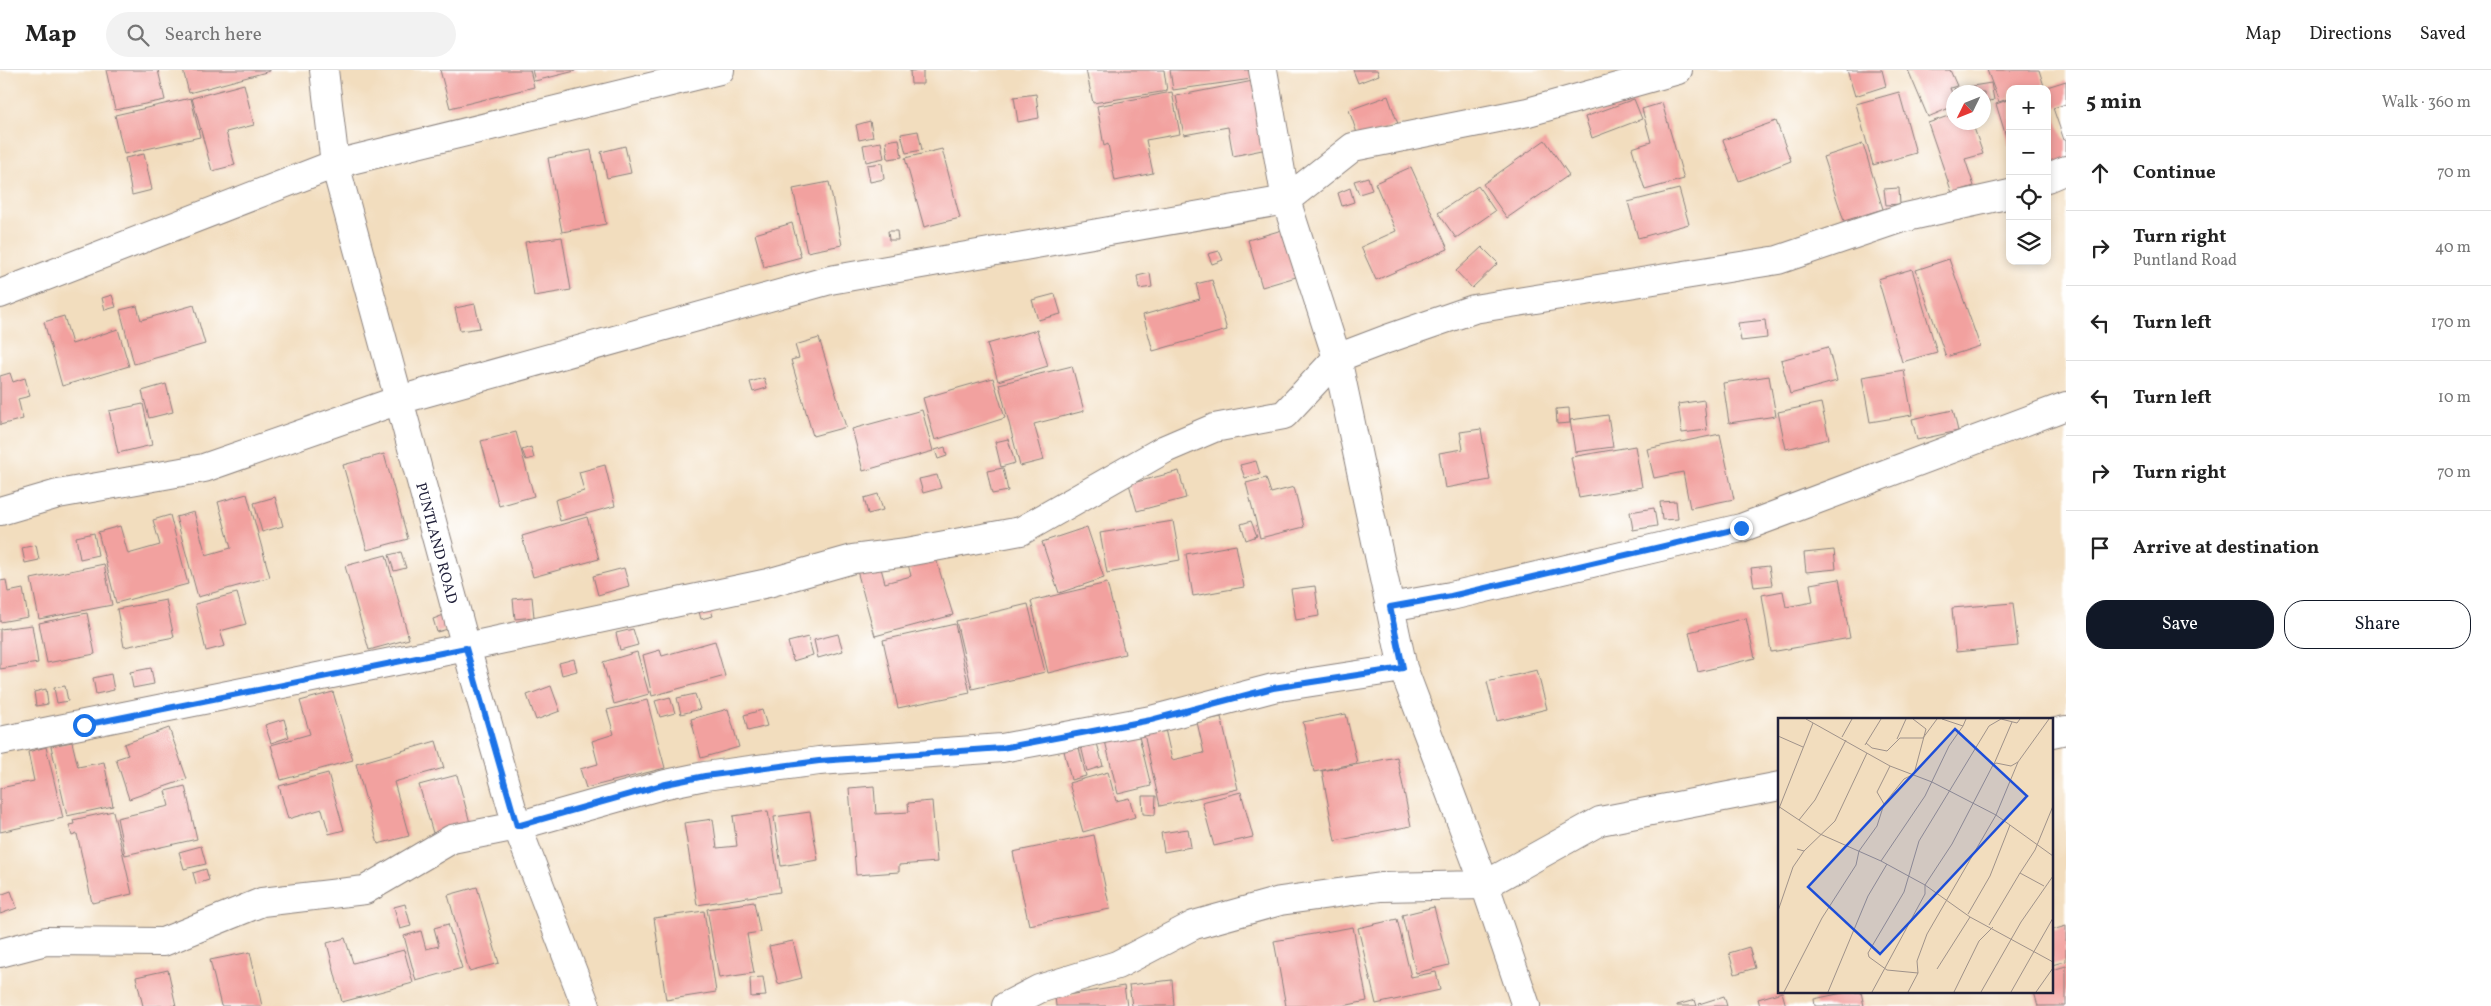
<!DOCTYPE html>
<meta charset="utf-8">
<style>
body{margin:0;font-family:Vollkorn,serif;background:#f2f2f2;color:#222}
.controls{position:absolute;right:15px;top:15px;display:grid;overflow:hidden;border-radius:10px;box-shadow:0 2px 8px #0003}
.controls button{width:45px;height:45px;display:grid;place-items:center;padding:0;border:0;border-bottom:1px solid #e0e0e0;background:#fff;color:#222;font:25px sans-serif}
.compass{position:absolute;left:1946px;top:15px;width:45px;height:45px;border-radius:50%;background:#fff;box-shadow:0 2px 8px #0003;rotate:227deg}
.stop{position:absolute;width:15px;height:15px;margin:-11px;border:4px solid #1a73e8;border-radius:50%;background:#fff}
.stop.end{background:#1a73e8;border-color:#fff;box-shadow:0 1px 5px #0008}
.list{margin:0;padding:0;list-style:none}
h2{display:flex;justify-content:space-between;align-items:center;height:65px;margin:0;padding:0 20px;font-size:21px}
h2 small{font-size:16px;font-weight:400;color:#767676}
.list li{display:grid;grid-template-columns:32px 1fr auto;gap:15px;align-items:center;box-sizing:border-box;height:75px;padding:0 20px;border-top:1px solid #e0e0e0}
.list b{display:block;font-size:19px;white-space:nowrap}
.list p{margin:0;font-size:16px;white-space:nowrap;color:#767676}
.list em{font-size:16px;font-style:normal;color:#767676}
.actions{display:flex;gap:10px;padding:15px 20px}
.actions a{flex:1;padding:11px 0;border:1px solid #111827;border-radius:20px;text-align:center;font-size:18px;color:#111827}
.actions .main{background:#111827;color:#fff}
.icon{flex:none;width:28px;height:28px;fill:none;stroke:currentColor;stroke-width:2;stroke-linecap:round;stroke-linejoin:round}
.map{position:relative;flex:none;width:2066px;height:936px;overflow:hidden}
header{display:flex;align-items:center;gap:30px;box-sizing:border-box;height:70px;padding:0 25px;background:#fff;border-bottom:1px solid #e0e0e0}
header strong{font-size:24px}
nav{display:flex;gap:28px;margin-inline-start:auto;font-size:18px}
.search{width:350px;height:45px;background:#f2f2f2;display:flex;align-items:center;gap:12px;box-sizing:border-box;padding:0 18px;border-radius:28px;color:#767676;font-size:19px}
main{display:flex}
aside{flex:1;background:#fff}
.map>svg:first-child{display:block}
.building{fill:#f2a19f}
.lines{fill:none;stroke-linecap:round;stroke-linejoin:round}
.street-casing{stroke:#8a807c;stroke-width:30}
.street{stroke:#fff;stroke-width:28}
.route{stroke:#1a73e8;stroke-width:6}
.labels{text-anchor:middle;stroke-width:4;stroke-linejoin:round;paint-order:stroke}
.street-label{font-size:15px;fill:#22223b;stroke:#fff}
.inset-road{fill:none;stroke:#9f928a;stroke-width:1}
.view{fill:#1d4ed8;fill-opacity:0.15;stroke:#1d4ed8;stroke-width:2.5}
.inset-edge{fill:none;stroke:#22223b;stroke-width:2.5}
</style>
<header>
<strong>Map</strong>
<div class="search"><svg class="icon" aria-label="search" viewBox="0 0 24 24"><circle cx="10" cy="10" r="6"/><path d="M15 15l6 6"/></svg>Search here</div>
<nav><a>Map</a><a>Directions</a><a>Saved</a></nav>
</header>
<main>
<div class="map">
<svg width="2066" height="936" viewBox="0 0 2066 936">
<rect width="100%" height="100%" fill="#fff"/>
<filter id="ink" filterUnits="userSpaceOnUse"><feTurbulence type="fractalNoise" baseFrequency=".02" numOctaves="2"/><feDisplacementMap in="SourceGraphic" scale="10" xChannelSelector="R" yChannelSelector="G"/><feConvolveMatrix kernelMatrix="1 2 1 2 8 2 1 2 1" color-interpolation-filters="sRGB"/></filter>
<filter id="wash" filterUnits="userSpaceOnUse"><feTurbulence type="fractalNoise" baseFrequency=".0096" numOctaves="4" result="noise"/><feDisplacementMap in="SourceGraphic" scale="20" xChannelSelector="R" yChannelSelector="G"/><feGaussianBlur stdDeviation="1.12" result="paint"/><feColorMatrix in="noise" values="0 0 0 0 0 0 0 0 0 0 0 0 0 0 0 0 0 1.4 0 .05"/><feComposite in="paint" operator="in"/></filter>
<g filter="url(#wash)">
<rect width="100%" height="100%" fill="#f2ddbe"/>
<g id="blocks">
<path class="building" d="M106,0H158L165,30L115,40Z
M183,0H270V1L189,23Z
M440,0H530L534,17L450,38Z
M532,0H575V1L535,11Z
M923,0V14H911L910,1Z
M1086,0H1164L1167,21L1093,33Z
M1170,0H1251L1252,9L1173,20Z
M1353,0H1377L1379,5L1358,13Z
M1847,0H1882L1886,16L1855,26Z
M1908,0H1950L1957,16L1950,18L1954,28V36L1928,47Z
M1987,0H2039L2044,16L2036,19H2010V28L1999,32Z
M1253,11L1267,79L1233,86L1228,57L1184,65L1176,26Z
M2066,11V34L2053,38L2064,70L2066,69V92L2047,98V17Z
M1991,13L1994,30L1984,32V22H1955L1954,19Z
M244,14L254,55L226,62L235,95L212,101L192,28Z
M1172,22L1180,64L1146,70L1153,103L1115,111L1108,74L1104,76L1097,36Z
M1899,22L1916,83L1873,95L1856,34Z
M1036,24L1039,48L1018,52L1014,27Z
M1388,26L1398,54L1359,69L1349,40Z
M191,28L200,67L124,84L115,45Z
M1634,29L1642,49L1592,68L1585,47Z
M2010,29V75L2009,76L1996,34Z
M1662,33L1684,109L1645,120L1632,78L1651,72L1642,39Z
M1954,44V52H1972L1983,84L1965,89L1974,116L1952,123L1928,53Z
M870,51L873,67L859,70L856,55Z
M1776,51L1791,91L1739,111L1723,70Z
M918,61L922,80L906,83L901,64Z
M899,69L902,87L888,89L886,71Z
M1545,70L1569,105L1507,148L1483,114Z
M881,72L884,88L866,92L863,75Z
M1863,74L1883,139L1844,151L1823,87Z
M625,76L631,103L607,108L601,82Z
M942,79L960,148L924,157L905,88Z
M591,80L606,154L562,162L548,88Z
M144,84L152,120L132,125L125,88Z
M882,93L884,109L870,112L867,95Z
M1411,97L1448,179L1376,210L1361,177L1396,161L1375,113Z
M1368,107L1372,120L1359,124L1354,111Z
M829,112L842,175L807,182L793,119Z
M1478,116L1495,141L1456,168L1438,143Z
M1350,118L1354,132L1342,136L1338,123Z
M1899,118L1900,134L1886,135L1884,119Z
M1679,119L1689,154L1638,168L1628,132Z
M792,153L801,187L764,197L755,164Z
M1282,160L1296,207L1262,217L1248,170Z
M888,161H897L898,170H889Z
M562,167L571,220L534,226L525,172Z
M1482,177L1498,193L1472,218L1456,201Z
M1219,181L1223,190L1212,194L1208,184Z
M1949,189L1980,276L1946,287L1916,200Z
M1912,199L1937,282L1902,292L1878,209Z
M1150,203L1152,217L1139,219L1137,206Z
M1212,210L1227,260L1153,281L1143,245L1200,229L1196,214Z
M1055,224L1061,244L1038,250L1032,230Z
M112,225L116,237L105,240L102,228Z
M475,234L480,258L460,261L455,238Z
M194,235L205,274L134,294L120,240L137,236L141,250Z
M64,246L72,274L118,259L129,296L62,316L44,252Z
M1765,250L1767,268L1741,271L1738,253Z
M1037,260L1048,296L998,311L987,274Z
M819,268L846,357L813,366L791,290L799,288L795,275Z
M1828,277L1837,311L1790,324L1781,290Z
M1072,296L1084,341L1034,354L1044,390L1020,396L999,314Z
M1904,300L1912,345L1870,352L1862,307Z
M10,303L13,312L25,308L30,326L18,329L23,349L0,355V306Z
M1769,306L1776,346L1729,353L1723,313Z
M764,308L767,318L753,322L750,312Z
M993,308L1005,348L935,370L923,328Z
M166,314L173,342L149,348L142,321Z
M1704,330L1707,360L1682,363L1678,334Z
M1821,333L1829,369L1786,379L1778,342Z
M143,334L152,375L118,383L109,341Z
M1569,338L1570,353L1557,354L1556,339Z
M922,340L933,381L863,401L852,359Z
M1953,340L1958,361L1917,370L1912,349Z
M1608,345L1613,377L1575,382L1570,350Z
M1481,359L1490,410L1445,418L1439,383L1463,379L1460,362Z
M516,362L534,426L499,436L481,371Z
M1720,364L1734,429L1690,438L1683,402L1654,408L1647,379Z
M1008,369L1015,393L1001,397L995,372Z
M1635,376L1642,417L1579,428L1571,387Z
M531,377L534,388L526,390L522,380Z
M945,377L947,386L938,389L935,380Z
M384,384L408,469L367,480L343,395Z
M1256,391L1260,404L1245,408L1240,395Z
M605,395L615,436L560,451L555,430L584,421L579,402Z
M1003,398L1008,421L992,424L987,401Z
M1179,401L1186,428L1137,441L1129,414Z
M937,405L941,418L923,423L919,409Z
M1266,408L1271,423L1294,417L1304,457L1260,468L1246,413Z
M247,424L270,507L198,527L176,447L194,442L206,485L231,478L218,432Z
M878,424L883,440L868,444L864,428Z
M275,427L283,456L262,462L254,433Z
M1676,431L1678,449L1662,450L1660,432Z
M1654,438L1657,456L1633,460L1630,442Z
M170,445L188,514L116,533L98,462L120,456L128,484L160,475L153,450Z
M587,447L599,489L533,507L522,466Z
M1173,451L1180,490L1107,503L1100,463Z
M1251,451L1257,466L1246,470L1241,454Z
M1087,457L1104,508L1059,523L1042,472Z
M94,463L98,485L80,489L76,467Z
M36,475L39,490L25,493L22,478Z
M1236,475L1244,517L1193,526L1186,484Z
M933,479L953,545L875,566L856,497L879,491L885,513L911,506L906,486Z
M1834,480L1836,499L1806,502L1804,483Z
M401,482L406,498L394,501L389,485Z
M386,485L409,569L369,580L345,496Z
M104,494L112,535L39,549L31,509Z
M1769,496L1772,515L1754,517L1751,498Z
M624,498L629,516L598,525L593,506Z
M1839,509L1850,568L1771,582L1762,525L1783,521L1786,537L1813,532L1810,514Z
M6,510L8,522L23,519L28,547L0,552V511Z
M1107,513L1125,584L1048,603L1031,531Z
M1315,516L1319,546L1296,550L1291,519Z
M237,523L246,554L220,561L225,576L206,581L195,534Z
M532,527L534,547L515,549L513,529Z
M166,530L174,567L124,577L117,539Z
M2013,533L2018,576L1956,582L1952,538Z
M709,534L713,546L701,549L698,538Z
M1028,534L1045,602L972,619L956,551Z
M87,543L95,584L47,593L39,553Z
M444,545L448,559L437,562L433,549Z
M1746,548L1755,588L1698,602L1689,562Z
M955,554L970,623L898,638L883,570Z
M32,555L38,593L0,599V559Z
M633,559L638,575L620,580L616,563Z
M838,564L843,581L818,588L814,570Z
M808,567L813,585L793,591L788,572Z
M715,571L725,606L652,626L643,585L660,580L662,586Z
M637,582L649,624L614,634L603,592Z
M574,589L577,601L562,605L559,593Z
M151,598L154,614L133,618L130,602Z
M1537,600L1547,639L1497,651L1487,612Z
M111,604L114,620L96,624L93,608Z
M65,616L68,631L57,633L54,618Z
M551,616L560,641L536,650L527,625Z
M46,619L48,634L36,636L34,622Z
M333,622L353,690L281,710L271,675L310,664L300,631Z
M695,624L700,639L681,644L677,628Z
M670,627L675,643L660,647L655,631Z
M647,630L665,698L586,718L580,699L598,694L592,671L614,664L607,640Z
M728,639L739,677L701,688L691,649Z
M762,640L767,656L748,661L744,645Z
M1346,644L1357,693L1314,702L1303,652Z
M1221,647L1238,719L1160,736L1144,664L1165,659L1172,690L1204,683L1197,652Z
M284,649L289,667L271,673L265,655Z
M169,658L187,709L129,729L116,689L128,685L124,674Z
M1138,662L1151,716L1118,724L1105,671Z
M436,671L444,698L394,712L409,766L378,774L356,694Z
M72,672L78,697L104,692L113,736L67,746L51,676Z
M1097,673L1103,696L1087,701L1081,676Z
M46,677L63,748L0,762V718L34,711L28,682Z
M1079,678L1086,706L1071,710L1064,681Z
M1397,687L1411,756L1335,771L1322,701Z
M1108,702L1116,731L1129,728L1135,747L1083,762L1069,713Z
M328,703L344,760L329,764L322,739L288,749L279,716Z
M457,705L470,753L433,763L419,715Z
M185,716L197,769L125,785L117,748L169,736L165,721Z
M874,716L876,744L909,742L908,733L932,731L937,792L899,795V802L856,805L849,718Z
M1241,722L1253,767L1214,776L1202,732Z
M1142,726H1156L1155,745L1143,744Z
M113,741L132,824L92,833L77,764L72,766L69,755L74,754L73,750Z
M768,741L780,822L697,835L684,753L713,749L717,778L737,776L733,746Z
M810,742L818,790L781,796L774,747Z
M1188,759L1191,777L1164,782L1161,763Z
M1094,765L1110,839L1029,855L1013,782Z
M201,776L206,794L184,799L179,782Z
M206,799L209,810L196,814L193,803Z
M477,817L499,893L469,901L448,825Z
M11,821L17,838L0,844V825Z
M754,832L760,862L747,864L754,903L719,908L707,839Z
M405,834L411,856L400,859L394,837Z
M1434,837L1449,895L1416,903L1402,845Z
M704,841L716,922L666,930L654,848Z
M1397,849L1411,907L1436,902L1440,920L1376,934L1358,858Z
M448,854L462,898L416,911L404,866L421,861L426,879L439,876L434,858Z
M2066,856V891L2052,895V860Z
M1353,857L1367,931L1343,936H1286L1274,871Z
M345,868L353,893L404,880L413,913L342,932L327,873Z
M793,871L802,908L778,914L769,876Z
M1749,877L1755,898L1735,904L1729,883Z
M250,882L262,936H221L210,890Z
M2066,896V936H2038L2034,922H2052V900Z
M168,900L176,936H143L136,907Z
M763,907L766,926L751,927L750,908Z
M1172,910L1174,936H1132L1129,915Z
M1124,916L1127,936H1056L1055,927Z
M1782,922L1786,936H1760L1758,929Z
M1847,922H1861L1864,936H1815L1814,929Z
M1724,926L1727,936H1700L1699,934Z
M1695,930L1697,936H1677V935Z"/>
</g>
</g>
<g filter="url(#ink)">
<use href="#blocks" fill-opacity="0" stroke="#8a807c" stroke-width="1"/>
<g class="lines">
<defs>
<path id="street" d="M324,0L335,94L466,577L517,756L586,936
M1263,0L1286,130L1337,288L1403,598L1485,815L1526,936
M2047,108L2066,100
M0,224L335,94L720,0
M0,441L58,424L204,398L399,330L830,210L1286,130L1353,77L1528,42L1678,0
M1390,537L1451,526L1741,458L2066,336
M2052,663L2066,660
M0,671L466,577L768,513L853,489L907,482L1021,461L1165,379L1214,358L1284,345L1337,288L1387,269L1474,239L1778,190L1902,148L2010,124
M0,883L46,871L163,872L262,832L365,820L452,769L517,756L666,714L705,706L819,691L1002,678L1151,650L1273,618L1403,598
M1006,936L1039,919L1117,895L1194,855L1280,831L1381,817L1485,815L1600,751L1780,716"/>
</defs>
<use href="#street" class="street-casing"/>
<use href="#street" class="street"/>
</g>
</g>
<g class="lines" filter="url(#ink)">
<path class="route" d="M84,655L466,578L517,756L666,714L705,706L819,691L1002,678L1151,650L1273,618L1403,598L1390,537L1451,526L1741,458"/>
</g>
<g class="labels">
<g class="street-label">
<text transform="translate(437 473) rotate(75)" y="5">PUNTLAND ROAD</text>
</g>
</g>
<g transform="translate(1778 648)">
<rect width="275" height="275" fill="#f2ddbe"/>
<path class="inset-road" d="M28,1L112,48L154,64L218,97L275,138M164,1L185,8L188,1M0,18L25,29M64,19L74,1M119,21L128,1M88,25L94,30L109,33L122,20H145L159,1M87,27L103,1M216,46L234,4M106,86L126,61L136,56L148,11L135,1M0,88L42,116L103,143L147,167L192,199L275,244M0,93L35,5M21,102L37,82L68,22M19,131L26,133L57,103L89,35M103,143L147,78L171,28L185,8M242,155L257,132L275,88M0,193L15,149L26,133M190,196L212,158L232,107M211,207L242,155L266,168M159,251L192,199M140,255L109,252L91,239L90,235L126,174L141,123L211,8L223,1L239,5L242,1M6,274L44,200L78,147L81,133L99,108L106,86L99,74L112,48M50,274L90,178L109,146M94,274L147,176V167L174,126L215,47L218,45L233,48L240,44L271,1M130,274L140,255L139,243L149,216L218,97L240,44M176,274L201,223L215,209M203,274L243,204L275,158M233,274L275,200M258,274L275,250"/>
<path class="view" d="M177,11L249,78L102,236L30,169Z"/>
<rect width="275" height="275" class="inset-edge"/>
</g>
</svg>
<div class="controls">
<button>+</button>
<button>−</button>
<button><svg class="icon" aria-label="locate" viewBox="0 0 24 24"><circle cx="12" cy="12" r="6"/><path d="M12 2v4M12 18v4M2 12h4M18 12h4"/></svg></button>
<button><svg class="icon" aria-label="layers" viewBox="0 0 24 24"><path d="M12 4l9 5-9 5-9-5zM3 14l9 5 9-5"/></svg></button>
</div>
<svg class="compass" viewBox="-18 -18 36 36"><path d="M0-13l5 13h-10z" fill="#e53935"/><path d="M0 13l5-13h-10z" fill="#767676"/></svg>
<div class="stop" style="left:84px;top:655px"></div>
<div class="stop end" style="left:1741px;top:458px"></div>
</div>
<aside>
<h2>5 min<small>Walk · 360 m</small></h2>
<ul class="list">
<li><svg class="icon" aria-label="ahead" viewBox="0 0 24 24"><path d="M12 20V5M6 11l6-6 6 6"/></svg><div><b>Continue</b></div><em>70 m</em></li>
<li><svg class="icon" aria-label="right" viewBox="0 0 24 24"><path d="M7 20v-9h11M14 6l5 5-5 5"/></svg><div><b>Turn right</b><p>Puntland Road</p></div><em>40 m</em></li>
<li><svg class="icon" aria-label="left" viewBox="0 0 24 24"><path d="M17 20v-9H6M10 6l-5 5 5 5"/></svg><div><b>Turn left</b></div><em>170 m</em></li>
<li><svg class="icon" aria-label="left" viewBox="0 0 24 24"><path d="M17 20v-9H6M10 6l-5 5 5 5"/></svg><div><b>Turn left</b></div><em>10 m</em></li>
<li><svg class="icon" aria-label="right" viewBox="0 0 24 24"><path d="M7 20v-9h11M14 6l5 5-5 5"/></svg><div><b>Turn right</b></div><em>70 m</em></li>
<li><svg class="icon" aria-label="arrive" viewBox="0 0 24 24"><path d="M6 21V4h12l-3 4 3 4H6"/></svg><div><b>Arrive at destination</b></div></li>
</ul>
<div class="actions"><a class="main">Save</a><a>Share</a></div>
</aside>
</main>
